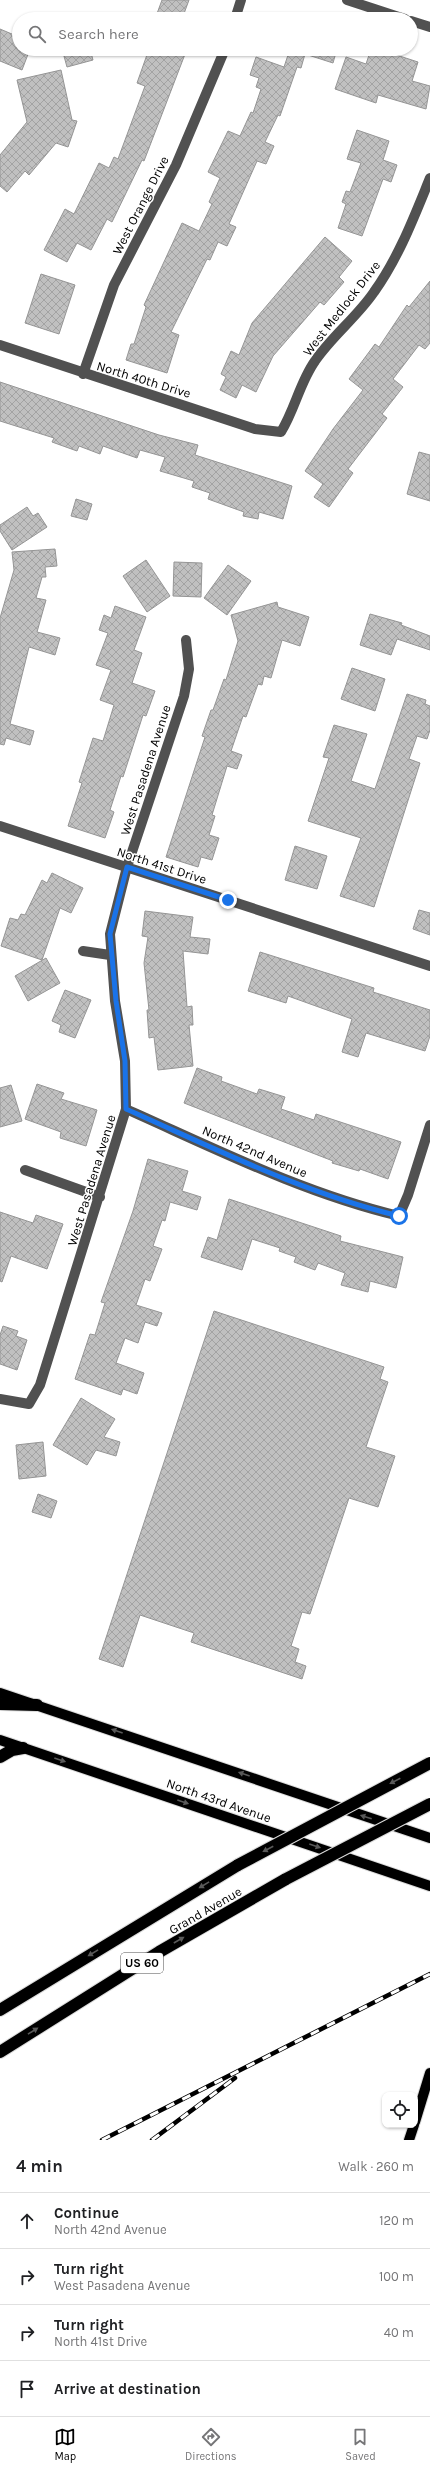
<!DOCTYPE html>
<meta charset="utf-8">
<style>
body{margin:0;font-family:Karla,sans-serif;background:#f2f2f2;color:#202124}
.controls{position:absolute;right:12px;bottom:12px;display:grid;overflow:hidden;border-radius:8px;box-shadow:0 1px 3px #0004}
.controls button{width:36px;height:36px;display:grid;place-items:center;padding:0;border:0;border-bottom:1px solid #e0e0e0;background:#fff;color:#202124;font:20px sans-serif}
.stop{position:absolute;width:12px;height:12px;margin:-9px;border:3px solid #1a73e8;border-radius:50%;background:#fff}
.stop.end{background:#1a73e8;border-color:#fff;box-shadow:0 1px 4px #0008}
.list{margin:0;padding:0;list-style:none}
h2{display:flex;justify-content:space-between;align-items:center;height:52px;margin:0;padding:0 16px;font-size:17px}
h2 small{font-size:13px;font-weight:400;color:#757577}
.list li{display:grid;grid-template-columns:26px 1fr auto;gap:12px;align-items:center;box-sizing:border-box;height:56px;padding:0 16px;border-top:1px solid #e0e0e0}
.list b{display:block;font-size:15px;white-space:nowrap}
.list p{margin:0;font-size:13px;white-space:nowrap;color:#757577}
.list em{font-size:13px;font-style:normal;color:#757577}
.icon{flex:none;width:22px;height:22px;fill:none;stroke:currentColor;stroke-width:2;stroke-linecap:round;stroke-linejoin:round}
.map{position:relative;flex:none;width:430px;height:2140px;overflow:hidden}
.search{position:absolute;background:#fff;box-shadow:0 1px 3px #0004;left:12px;right:12px;top:12px;height:44px;display:flex;align-items:center;gap:10px;box-sizing:border-box;padding:0 14px;border-radius:22px;color:#757577;font-size:15px}
.sheet{height:276px;background:#fff}
nav{display:flex;justify-content:space-around;align-items:center;box-sizing:border-box;height:56px;border-top:1px solid #e0e0e0;background:#fff;font-size:11px;color:#757577}
nav a{display:grid;justify-items:center;gap:2px}
nav .on{color:#000}
.map>svg:first-child{display:block}
.building{fill:url(#building-cross-hatch);stroke:#959595}
.lines{fill:none;stroke-linecap:round;stroke-linejoin:round}
.major-casing{stroke:#dbdbdb;stroke-width:12}
.highway-casing{stroke:#dbdbdb;stroke-width:14}
.minor{stroke:#515151;stroke-width:10}
.major{stroke:#000;stroke-width:10}
.highway{stroke:#000;stroke-width:12}
.rail-casing{stroke:#000;stroke-width:4.5}
.rail{stroke:#fff;stroke-width:3;stroke-dasharray:9;stroke-linecap:butt}
.highway-bridge-casing{stroke:#dbdbdb;stroke-width:14;stroke-linecap:butt}
.highway-bridge{stroke:#000;stroke-width:12}
.oneway{fill:#595959}
.route{stroke:#1a73e8;stroke-width:5}
.labels{text-anchor:middle;stroke-width:3;stroke-linejoin:round;paint-order:stroke}
.shield{fill:#fff;stroke:#4c4c4c;stroke-width:1}
.shield-label{font-size:12px;font-weight:bold;fill:#000}
.street-label{font-size:13px;fill:#000;stroke:#fff}
</style>
<div class="map">
<svg width="430" height="2140" viewBox="0 0 430 2140">
<defs>
<pattern id="building-cross-hatch" width="8" height="8" patternUnits="userSpaceOnUse"><rect width="8" height="8" fill="#c0c0c0"/><path d="M0 0l8 8M0 8l8-8" fill="none" stroke="#a3a3a3"/></pattern>
</defs>
<rect width="100%" height="100%" fill="#fff"/>
<path class="building" d="M162,0H189L182,19H155Z
M0,29L19,37V49H30L22,70L0,61Z
M62,49H90L93,60L67,67Z
M149,49H187L144,161L142,160L112,222L107,219L91,250L77,243L67,262L44,250L65,209L74,214L99,163L109,168L114,157L118,159L145,86L137,83Z
M290,49H337L333,63L305,54L301,68L297,67L280,116L278,115L265,142L274,146L266,164L257,161L229,224L236,227L227,246L218,242L210,260L207,259L171,332L179,335L167,373L126,360L131,344H134L146,307L144,305L182,223L199,231L212,204L209,202L220,178L208,172L228,131L240,136L251,112L253,113L261,89L256,87L259,78L250,75L256,57L284,67Z
M371,49H378L418,62L412,81L430,86L426,109L378,95L376,103L335,89L346,57L366,64Z
M61,70L72,120L77,121L68,147L56,143L29,175L25,171L7,192L0,186V155L27,122L17,80Z
M357,130L389,141L383,160L397,165L391,182L383,179L362,236L338,228L346,204L342,202L346,191L350,192L361,163L347,159Z
M325,237L352,261L339,277L344,282L324,305L320,302L273,356L256,392L242,385L236,398L220,390L226,377L221,374L231,351L239,355L252,323Z
M41,274L75,285L59,334L25,323Z
M430,281V343L425,349L419,345L393,379L403,387L382,414L387,418L348,469L353,473L329,507L314,497L323,484L305,471L333,429L363,390L349,379L375,344L379,347L407,305L409,307Z
M0,382L159,435L198,445L195,455L292,486L283,519L259,512L258,519L243,516L244,512L208,499L210,493L192,487L194,481L160,471L165,457L140,450L137,458L103,446L100,454L79,446L77,451L52,442L54,438L0,421Z
M419,452L430,455V501L407,494Z
M76,499L92,504L87,520L71,516Z
M27,507L33,516L38,513L47,527L12,550L0,531V525Z
M55,549L57,566L45,567L46,577H42L36,598L46,600L37,632L60,638L55,655L29,647L10,724L34,731L30,745L6,738L4,745L0,744V618L14,570L12,552Z
M146,560L170,596L147,612L123,576Z
M174,562L202,563L201,597L173,596Z
M228,565L251,581L227,615L204,598Z
M277,602L278,607L309,617L300,646L282,640L271,678L264,676L262,685L258,684L246,717L243,716L231,751L242,755L237,769L227,766L212,815L215,816L209,835L219,838L212,860L201,857L198,867L166,857L205,737L202,736L211,710H213L224,679L226,680L238,641L231,615Z
M115,606L146,617L134,650L142,653L132,683L155,691L146,716L143,715L123,777L121,776L110,810L114,812L105,838L68,826L82,783L79,782L93,738L103,741L114,705L100,700L111,670L96,665L108,633L99,630L104,615L111,618Z
M370,614L402,623L401,625L430,636V650L397,639L391,655L360,645Z
M352,668L385,679L375,711L341,699Z
M407,694L426,700L425,704L430,706V730L427,739L417,736L409,759L420,763L374,907L340,896L361,838L308,821L329,758L323,757L334,725L367,734L351,781L375,789Z
M295,846L327,856L317,889L285,880Z
M52,873L83,888L71,913L60,908L42,960L1,946L10,918L18,920L21,914L25,915L42,880L47,883Z
M419,910L430,913V935L413,929Z
M145,911L193,917L190,937L210,939L208,954L183,951L187,1007L192,1006L193,1025H189L193,1066L158,1070L154,1037L149,1038L147,1010H149L144,963L148,937L142,936Z
M260,952L374,988L373,992L430,1010V1036L425,1051L366,1033L358,1057L342,1052L352,1019L288,996L286,1003L248,991Z
M46,958L60,983L28,1001L15,976Z
M65,990L91,1000L75,1038L59,1032L61,1025L52,1021Z
M197,1068L222,1077L221,1081L257,1094L259,1089L285,1097L281,1109L314,1120L316,1114L401,1142L388,1179L360,1169L359,1171L332,1163L333,1161L184,1103Z
M37,1084L64,1093L61,1099L97,1110L86,1146L60,1138L61,1132L25,1119Z
M11,1085L22,1121L0,1127V1088Z
M148,1159L188,1171L182,1191L201,1197L197,1210L170,1202L165,1221L162,1220L153,1246L162,1249L150,1281L145,1279L136,1305L162,1313L157,1326L145,1322L138,1343L125,1338L116,1363L144,1373L137,1394L123,1389L121,1395L75,1379L90,1334L95,1335L105,1303L101,1302L133,1211Z
M229,1199L341,1236L340,1241L403,1257L396,1288L370,1281L368,1292L341,1285L345,1273L318,1263L315,1270L294,1262L296,1257L279,1251L280,1248L252,1239L242,1270L201,1257L208,1237L217,1240Z
M0,1212L33,1223L36,1215L63,1224L47,1269L11,1256L2,1282L0,1281Z
M214,1311L384,1367L380,1379L388,1382L366,1447L395,1456L378,1507L349,1498L310,1614L302,1612L291,1646L299,1649L295,1662L306,1666L302,1679L191,1642L194,1633L140,1615L123,1667L99,1659Z
M3,1326L18,1331L16,1336L27,1340L17,1370L0,1364V1335Z
M81,1398L115,1419L104,1437L120,1442L116,1456L96,1450L87,1465L53,1445Z
M43,1442L46,1476L19,1479L16,1445Z
M38,1494L57,1501L51,1518L32,1512Z"/>
<g class="lines">
<defs>
<path id="major" d="M0,1693L430,1838
M0,1740L430,1886
M415,2122L430,2073
M409,2140L414,2125"/>
<path id="highway" d="M0,1704L37,1705
M0,1757L12,1750L23,1748
M0,2010L238,1865
M0,2052L159,1952L286,1879"/>
</defs>
<use href="#major" class="major-casing"/>
<use href="#highway" class="highway-casing"/>
<path class="minor" d="M347,0L405,19
M235,19L241,0
M411,21L430,27
M0,345L255,429L281,432C295,409 300,382 315,361C332,336 357,317 374,292C399,257 414,217 430,178
M83,374L114,285L176,165L225,49
M0,826L430,966
M83,951L110,955
M126,1109C216,1149 303,1193 399,1216L408,1195L430,1125
M25,1170L100,1197
M0,1399L29,1404L40,1385L126,1109L125,1061L115,1001L110,934L127,867L184,696L189,669L186,640"/>
<use href="#major" class="major"/>
<use href="#highway" class="highway"/>
<defs>
<path id="rail" d="M102,2140L430,1974
M152,2140L235,2078"/>
</defs>
<use href="#rail" class="rail-casing"/>
<use href="#rail" class="rail"/>
<defs>
<path id="highway-bridge" d="M238,1865L430,1763
M286,1879L430,1804"/>
</defs>
<use href="#highway-bridge" class="highway-bridge-casing"/>
<use href="#highway-bridge" class="highway-bridge"/>
</g>
<defs><path id="oneway-solid" d="M-6-.8H1V-3.2L6.5 0L1 3.2V.8H-6Z"/></defs>
<g class="oneway">
<use href="#oneway-solid" transform="translate(117 1731) rotate(-161)"/>
<use href="#oneway-solid" transform="translate(60 1760) rotate(19)"/>
<use href="#oneway-solid" transform="translate(244 1774) rotate(-161)"/>
<use href="#oneway-solid" transform="translate(395 1781) rotate(153)"/>
<use href="#oneway-solid" transform="translate(183 1802) rotate(19)"/>
<use href="#oneway-solid" transform="translate(366 1817) rotate(-162)"/>
<use href="#oneway-solid" transform="translate(315 1846) rotate(19)"/>
<use href="#oneway-solid" transform="translate(268 1849) rotate(152)"/>
<use href="#oneway-solid" transform="translate(204 1885) rotate(149)"/>
<use href="#oneway-solid" transform="translate(179 1940) rotate(-30)"/>
<use href="#oneway-solid" transform="translate(93 1953) rotate(149)"/>
<use href="#oneway-solid" transform="translate(33 2031) rotate(-32)"/>
</g>
<g class="lines">
<path class="route" d="M228,900L127,867L110,934L116,1001L125,1061L126,1109C216,1149 303,1193 399,1216"/>
</g>
<g class="labels">
<rect class="shield" x="121" y="1953" width="42" height="20" rx="3"/>
<g class="shield-label">
<text x="142" y="1967">US 60</text>
</g>
<g class="street-label">
<text transform="translate(140 205) rotate(-63)" y="5">West Orange Drive</text>
<text transform="translate(341 308) rotate(-52)" y="5">West Medlock Drive</text>
<text transform="translate(144 379) rotate(17)" y="5">North 40th Drive</text>
<text transform="translate(145 770) rotate(-72)" y="5">West Pasadena Avenue</text>
<text transform="translate(162 865) rotate(18)" y="5">North 41st Drive</text>
<text transform="translate(255 1151) rotate(23)" y="5">North 42nd Avenue</text>
<text transform="translate(91 1180) rotate(-73)" y="5">West Pasadena Avenue</text>
<text transform="translate(219 1800) rotate(19)" y="5">North 43rd Avenue</text>
<text transform="translate(205 1910) rotate(-30)" y="5">Grand Avenue</text>
</g>
</g>
</svg>
<div class="controls">
<button><svg class="icon" aria-label="locate" viewBox="0 0 24 24"><circle cx="12" cy="12" r="6"/><path d="M12 2v4M12 18v4M2 12h4M18 12h4"/></svg></button>
</div>
<div class="stop" style="left:399px;top:1216px"></div>
<div class="stop end" style="left:228px;top:900px"></div>
<div class="search"><svg class="icon" aria-label="search" viewBox="0 0 24 24"><circle cx="10" cy="10" r="6"/><path d="M15 15l6 6"/></svg>Search here</div>
</div>
<section class="sheet">
<h2>4 min<small>Walk · 260 m</small></h2>
<ul class="list">
<li><svg class="icon" aria-label="ahead" viewBox="0 0 24 24"><path d="M12 20V5M6 11l6-6 6 6"/></svg><div><b>Continue</b><p>North 42nd Avenue</p></div><em>120 m</em></li>
<li><svg class="icon" aria-label="right" viewBox="0 0 24 24"><path d="M7 20v-9h11M14 6l5 5-5 5"/></svg><div><b>Turn right</b><p>West Pasadena Avenue</p></div><em>100 m</em></li>
<li><svg class="icon" aria-label="right" viewBox="0 0 24 24"><path d="M7 20v-9h11M14 6l5 5-5 5"/></svg><div><b>Turn right</b><p>North 41st Drive</p></div><em>40 m</em></li>
<li><svg class="icon" aria-label="arrive" viewBox="0 0 24 24"><path d="M6 21V4h12l-3 4 3 4H6"/></svg><div><b>Arrive at destination</b></div></li>
</ul>
</section>
<nav>
<a class="on"><svg class="icon" aria-label="map" viewBox="0 0 24 24"><path d="M3 6l6-2 6 2 6-2v14l-6 2-6-2-6 2zM9 4v14M15 6v14"/></svg>Map</a>
<a><svg class="icon" aria-label="directions" viewBox="0 0 24 24"><path d="M12 3l9 9-9 9-9-9zM9 14v-3h6M13 9l2 2-2 2"/></svg>Directions</a>
<a><svg class="icon" aria-label="saved" viewBox="0 0 24 24"><path d="M7 4h10v16l-5-4-5 4z"/></svg>Saved</a>
</nav>
